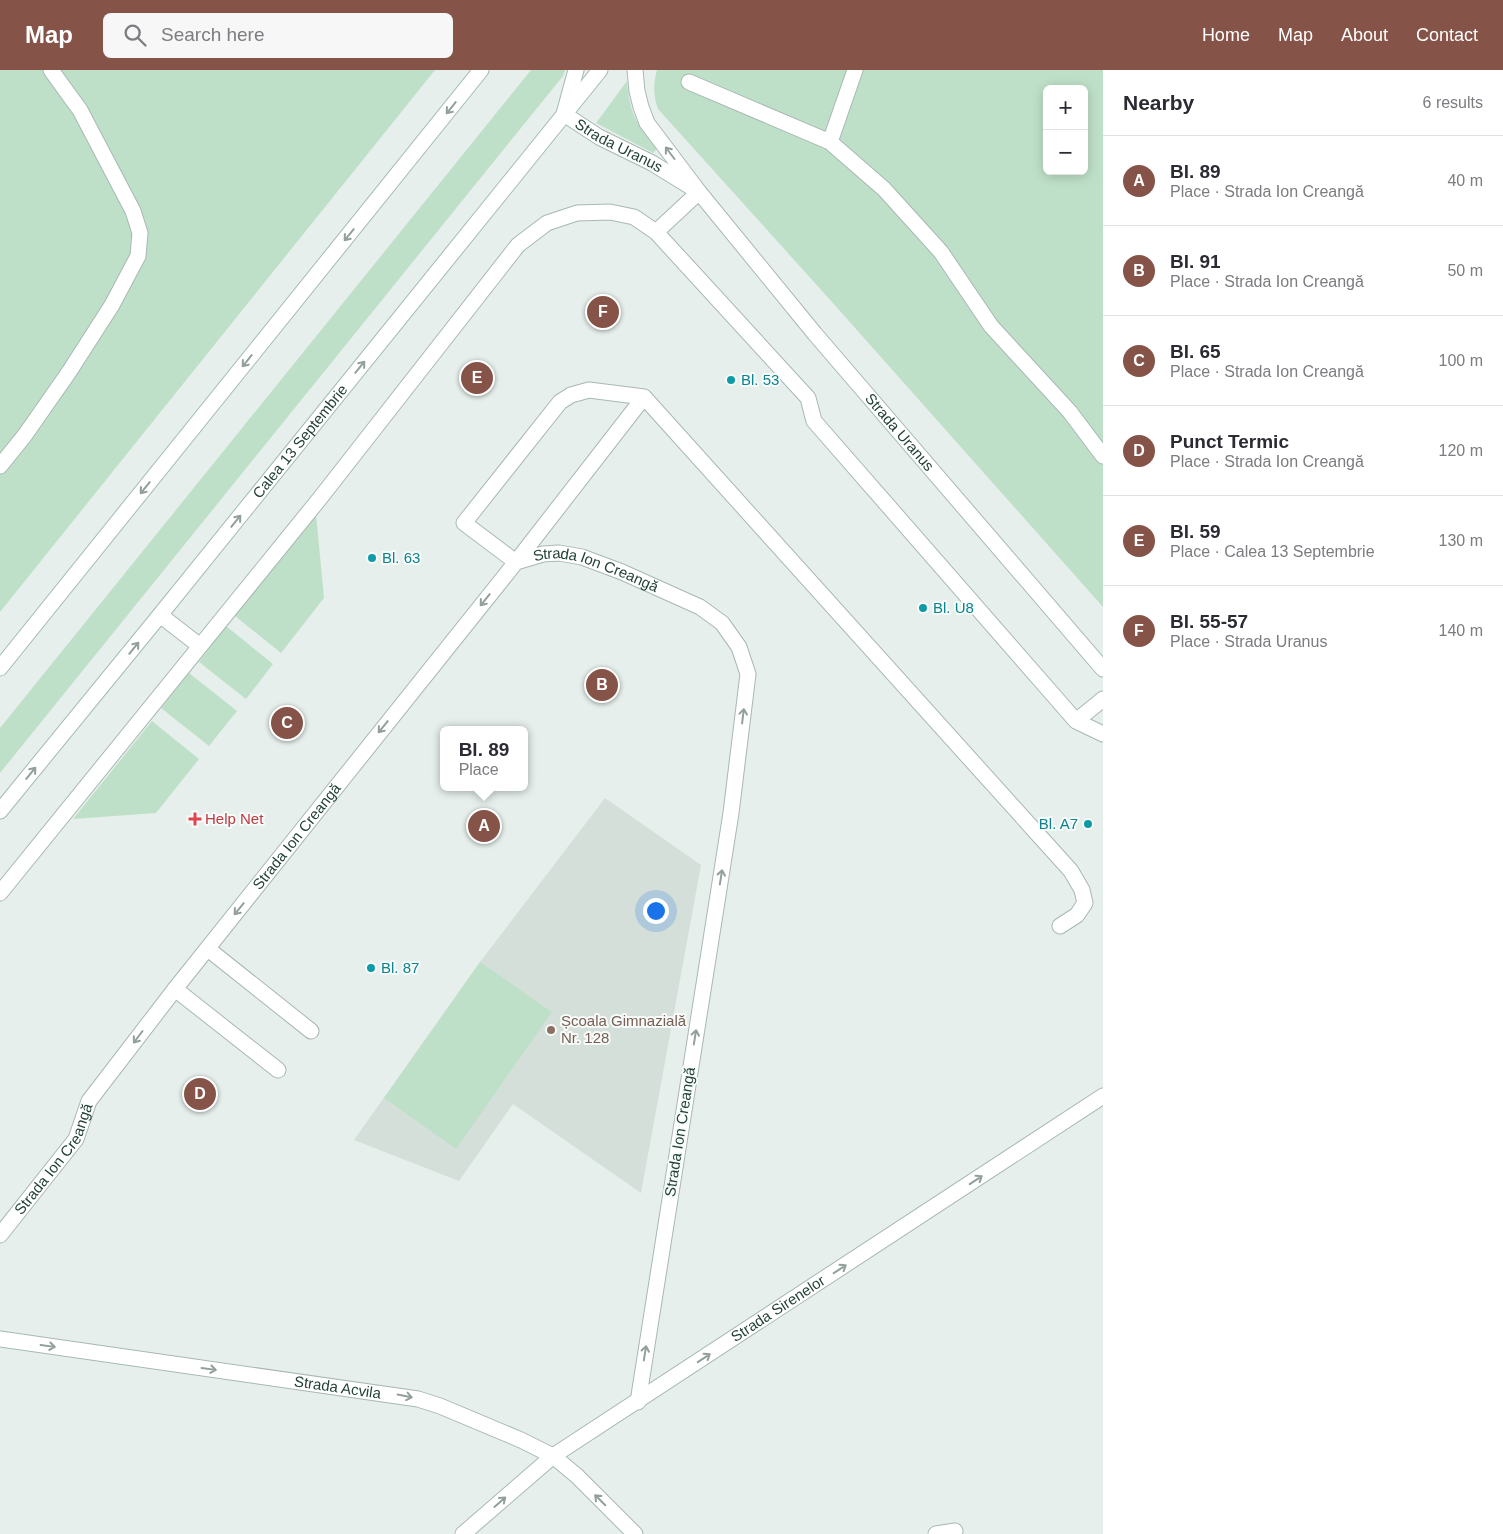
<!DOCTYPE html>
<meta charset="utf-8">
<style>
body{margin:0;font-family:Helvetica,sans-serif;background:#f7f7f7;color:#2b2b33}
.controls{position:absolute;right:15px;top:15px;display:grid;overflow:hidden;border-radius:8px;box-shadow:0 2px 12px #0003}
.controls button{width:45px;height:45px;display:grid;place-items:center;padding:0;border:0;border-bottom:1px solid #e1e1e2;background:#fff;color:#2b2b33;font:25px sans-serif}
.you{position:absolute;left:655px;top:840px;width:18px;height:18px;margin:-12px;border:4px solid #fff;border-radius:50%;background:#1a73e8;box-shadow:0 0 0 8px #1a73e833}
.badge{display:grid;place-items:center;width:32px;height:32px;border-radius:50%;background:#855347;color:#fff;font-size:16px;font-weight:700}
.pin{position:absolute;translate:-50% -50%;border:2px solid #fff;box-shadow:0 1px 5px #0006}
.popup{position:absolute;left:440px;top:656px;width:88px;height:65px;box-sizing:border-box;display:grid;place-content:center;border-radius:8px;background:#fff;filter:drop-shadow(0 1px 4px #0005);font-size:16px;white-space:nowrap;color:#7c7c81}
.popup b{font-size:19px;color:#2b2b33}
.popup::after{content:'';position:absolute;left:50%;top:100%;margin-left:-10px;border:10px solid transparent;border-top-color:#fff}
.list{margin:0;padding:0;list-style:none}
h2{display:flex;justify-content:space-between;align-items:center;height:65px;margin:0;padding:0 20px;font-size:21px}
h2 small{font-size:16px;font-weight:400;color:#7c7c81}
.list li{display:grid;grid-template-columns:32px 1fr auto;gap:15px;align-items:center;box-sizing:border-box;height:90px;padding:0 20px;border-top:1px solid #e1e1e2}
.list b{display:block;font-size:19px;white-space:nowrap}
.list p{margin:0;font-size:16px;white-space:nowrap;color:#7c7c81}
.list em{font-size:16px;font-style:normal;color:#7c7c81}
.icon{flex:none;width:28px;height:28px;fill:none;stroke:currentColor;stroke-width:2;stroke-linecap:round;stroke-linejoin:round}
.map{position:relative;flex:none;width:1103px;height:1464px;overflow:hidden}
header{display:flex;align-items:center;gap:30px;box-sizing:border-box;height:70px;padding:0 25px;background:#855347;color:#fff}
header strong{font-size:24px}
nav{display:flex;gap:28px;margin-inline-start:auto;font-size:18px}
.search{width:350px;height:45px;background:#f7f7f7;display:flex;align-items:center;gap:12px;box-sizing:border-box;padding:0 18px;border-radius:8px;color:#7c7c81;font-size:19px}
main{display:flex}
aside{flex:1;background:#fff}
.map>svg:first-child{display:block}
.built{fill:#d4dfda}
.green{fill:#bfe0c8;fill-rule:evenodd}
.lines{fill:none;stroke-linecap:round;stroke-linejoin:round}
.lane-casing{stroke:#a8b8b2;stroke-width:17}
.street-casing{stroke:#a8b8b2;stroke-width:17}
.secondary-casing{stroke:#a4bbb3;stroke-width:17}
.lane{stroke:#fff;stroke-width:15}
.street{stroke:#fff;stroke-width:15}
.secondary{stroke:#fff;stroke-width:15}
.oneway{stroke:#92a09c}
.culture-dot{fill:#0f9aa8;stroke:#f7fbf9;stroke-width:2}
.health-dot{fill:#e0444e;stroke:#f7fbf9;stroke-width:2}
.education-dot{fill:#8d6e63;stroke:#f7fbf9;stroke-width:2}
.labels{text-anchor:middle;stroke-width:4;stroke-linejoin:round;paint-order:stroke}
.street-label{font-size:15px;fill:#24423a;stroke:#f7fbf9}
.culture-label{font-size:15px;fill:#0d838f;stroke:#f7fbf9;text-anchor:start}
.health-label{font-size:15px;fill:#be3a42;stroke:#f7fbf9;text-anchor:start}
.education-label{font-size:15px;fill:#785e54;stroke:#f7fbf9;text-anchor:start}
</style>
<header>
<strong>Map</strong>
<div class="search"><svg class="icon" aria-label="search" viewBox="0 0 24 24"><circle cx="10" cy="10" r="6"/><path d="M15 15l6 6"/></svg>Search here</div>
<nav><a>Home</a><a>Map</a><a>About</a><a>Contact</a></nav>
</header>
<main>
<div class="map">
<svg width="1103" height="1464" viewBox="0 0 1103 1464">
<rect width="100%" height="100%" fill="#e6efeb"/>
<path class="built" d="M605,728L701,795L641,1123L513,1034L459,1111L354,1070L480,892Z"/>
<path class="green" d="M0,0H435L0,542Z
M531,0H565L563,6L0,703V658Z
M657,0H1103V537L832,232L658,39C653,25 653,15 657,0ZM1047,19H1084V101H1047Z
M627,11C630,45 636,53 657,79L653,83L596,53Z
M316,444L324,528L281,583L235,546Z
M226,556L273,594L246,629L199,592Z
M189,603L237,641L209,676L161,638Z
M152,651L199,689L156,743L73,749Z
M480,892L552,942L456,1079L384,1028Z"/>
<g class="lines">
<defs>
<path id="lane" d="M689,12L830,72L884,119L941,182L991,256L1070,342L1103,386
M830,72L855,0
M656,162L699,122
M644,327L516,492L464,453L560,332L571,325L589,320L644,327L1071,801L1082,820L1085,833L1077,845L1060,856
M0,396L25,365L69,302L112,235L138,186L140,163L133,141L80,40L51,0
M160,545L200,576
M1076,651L1103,629
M0,823L321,427L518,175L547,153L577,143L610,142L634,147L656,162L808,328L814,351L1076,651L1103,664
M208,879L311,961
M175,919L278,1000"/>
<g id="street">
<path id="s1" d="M576,0L564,44L599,67L652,93L691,117"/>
<path id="s2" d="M635,0L637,21L641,37L647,53L699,122L815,264L1103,599"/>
<path id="s3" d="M0,1165L76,1069L89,1031L175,919L516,492L543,484L559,483L582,487L622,502L700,537L722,553L739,577L748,604L731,743L638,1332"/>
<path id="s4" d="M0,1269L418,1329L440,1336L521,1370L553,1386L577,1406L635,1464"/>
<path id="s5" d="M463,1464L553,1386L1103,1026"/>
<path d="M936,1464L955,1461"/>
</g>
<g id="secondary">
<path d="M0,598L481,0"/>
<path id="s6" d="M0,741L160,545L600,0"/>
</g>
</defs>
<use href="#lane" class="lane-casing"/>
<use href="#street" class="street-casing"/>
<use href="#secondary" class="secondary-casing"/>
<use href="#lane" class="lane"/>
<use href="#street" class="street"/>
<use href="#secondary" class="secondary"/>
</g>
<defs><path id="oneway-shaft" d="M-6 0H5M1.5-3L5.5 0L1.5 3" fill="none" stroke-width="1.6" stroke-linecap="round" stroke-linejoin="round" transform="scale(1.25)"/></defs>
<g class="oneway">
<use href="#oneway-shaft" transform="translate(451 38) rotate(129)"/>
<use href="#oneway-shaft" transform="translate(670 83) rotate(-127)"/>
<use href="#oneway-shaft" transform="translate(349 165) rotate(129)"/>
<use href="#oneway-shaft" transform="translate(247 291) rotate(129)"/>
<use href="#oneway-shaft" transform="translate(360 297) rotate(-51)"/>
<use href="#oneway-shaft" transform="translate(145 418) rotate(129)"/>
<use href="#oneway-shaft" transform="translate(236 451) rotate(-51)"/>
<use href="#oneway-shaft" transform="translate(485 530) rotate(129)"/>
<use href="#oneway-shaft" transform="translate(134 578) rotate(-51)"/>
<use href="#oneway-shaft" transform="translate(743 646) rotate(-83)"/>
<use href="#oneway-shaft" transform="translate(383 657) rotate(129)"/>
<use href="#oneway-shaft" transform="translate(31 703) rotate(-51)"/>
<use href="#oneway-shaft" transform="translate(721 807) rotate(-81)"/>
<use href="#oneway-shaft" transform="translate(239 839) rotate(129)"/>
<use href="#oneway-shaft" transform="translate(138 967) rotate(127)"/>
<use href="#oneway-shaft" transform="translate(695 967) rotate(-81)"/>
<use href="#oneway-shaft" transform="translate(976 1110) rotate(-33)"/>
<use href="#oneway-shaft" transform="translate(840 1199) rotate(-33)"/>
<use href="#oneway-shaft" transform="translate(48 1276) rotate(8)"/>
<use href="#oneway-shaft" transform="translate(645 1283) rotate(-81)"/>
<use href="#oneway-shaft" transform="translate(704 1288) rotate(-33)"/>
<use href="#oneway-shaft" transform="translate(209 1299) rotate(8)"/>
<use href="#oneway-shaft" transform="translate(405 1326) rotate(11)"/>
<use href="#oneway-shaft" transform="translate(600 1430) rotate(-135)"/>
<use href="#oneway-shaft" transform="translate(500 1432) rotate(-41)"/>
</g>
<g class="culture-dot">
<circle cx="731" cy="310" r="5"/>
<circle cx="372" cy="488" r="5"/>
<circle cx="923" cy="538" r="5"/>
<circle cx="1088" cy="754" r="5"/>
<circle cx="371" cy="898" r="5"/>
</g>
<path class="health-dot" d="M192.5 741.5h5v5h5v5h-5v5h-5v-5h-5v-5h5z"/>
<circle class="education-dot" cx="551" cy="960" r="5"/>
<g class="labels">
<g class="street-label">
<text dy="5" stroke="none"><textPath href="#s1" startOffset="109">Strada Uranus</textPath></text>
<text dy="5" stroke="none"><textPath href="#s2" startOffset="454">Strada Uranus</textPath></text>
<text dy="5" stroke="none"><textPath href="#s6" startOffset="476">Calea 13 Septembrie</textPath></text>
<text dy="5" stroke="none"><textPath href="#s3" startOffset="934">Strada Ion Creangă</textPath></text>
<text dy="5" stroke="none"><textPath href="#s3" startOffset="499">Strada Ion Creangă</textPath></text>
<text transform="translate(680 1062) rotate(-81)" y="5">Strada Ion Creangă</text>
<text dy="5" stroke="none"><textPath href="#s3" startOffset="94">Strada Ion Creangă</textPath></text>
<text dy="5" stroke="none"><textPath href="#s5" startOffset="388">Strada Sirenelor</textPath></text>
<text dy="5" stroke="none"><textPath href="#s4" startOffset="341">Strada Acvila</textPath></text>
</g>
<g class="culture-label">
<text x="741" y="315">Bl. 53</text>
<text x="382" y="493">Bl. 63</text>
<text x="933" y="543">Bl. U8</text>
<text x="1078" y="759" text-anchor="end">Bl. A7</text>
<text x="381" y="903">Bl. 87</text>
</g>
<g class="health-label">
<text x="205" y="754">Help Net</text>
</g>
<g class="education-label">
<text x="561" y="956">Școala Gimnazială<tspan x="561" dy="17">Nr. 128</tspan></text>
</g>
</g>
</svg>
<div class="controls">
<button>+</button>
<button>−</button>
</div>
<div class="you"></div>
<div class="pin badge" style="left:484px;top:756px">A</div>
<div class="popup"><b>Bl. 89</b>Place</div>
<div class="pin badge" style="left:602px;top:615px">B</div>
<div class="pin badge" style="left:287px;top:653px">C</div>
<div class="pin badge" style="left:200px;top:1024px">D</div>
<div class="pin badge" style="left:477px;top:308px">E</div>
<div class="pin badge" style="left:603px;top:242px">F</div>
</div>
<aside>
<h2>Nearby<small>6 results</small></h2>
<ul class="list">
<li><span class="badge">A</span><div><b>Bl. 89</b><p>Place · Strada Ion Creangă</p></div><em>40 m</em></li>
<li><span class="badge">B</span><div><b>Bl. 91</b><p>Place · Strada Ion Creangă</p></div><em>50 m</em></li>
<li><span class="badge">C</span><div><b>Bl. 65</b><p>Place · Strada Ion Creangă</p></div><em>100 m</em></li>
<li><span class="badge">D</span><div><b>Punct Termic</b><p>Place · Strada Ion Creangă</p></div><em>120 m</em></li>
<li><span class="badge">E</span><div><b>Bl. 59</b><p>Place · Calea 13 Septembrie</p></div><em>130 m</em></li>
<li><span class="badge">F</span><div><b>Bl. 55-57</b><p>Place · Strada Uranus</p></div><em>140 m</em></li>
</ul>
</aside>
</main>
